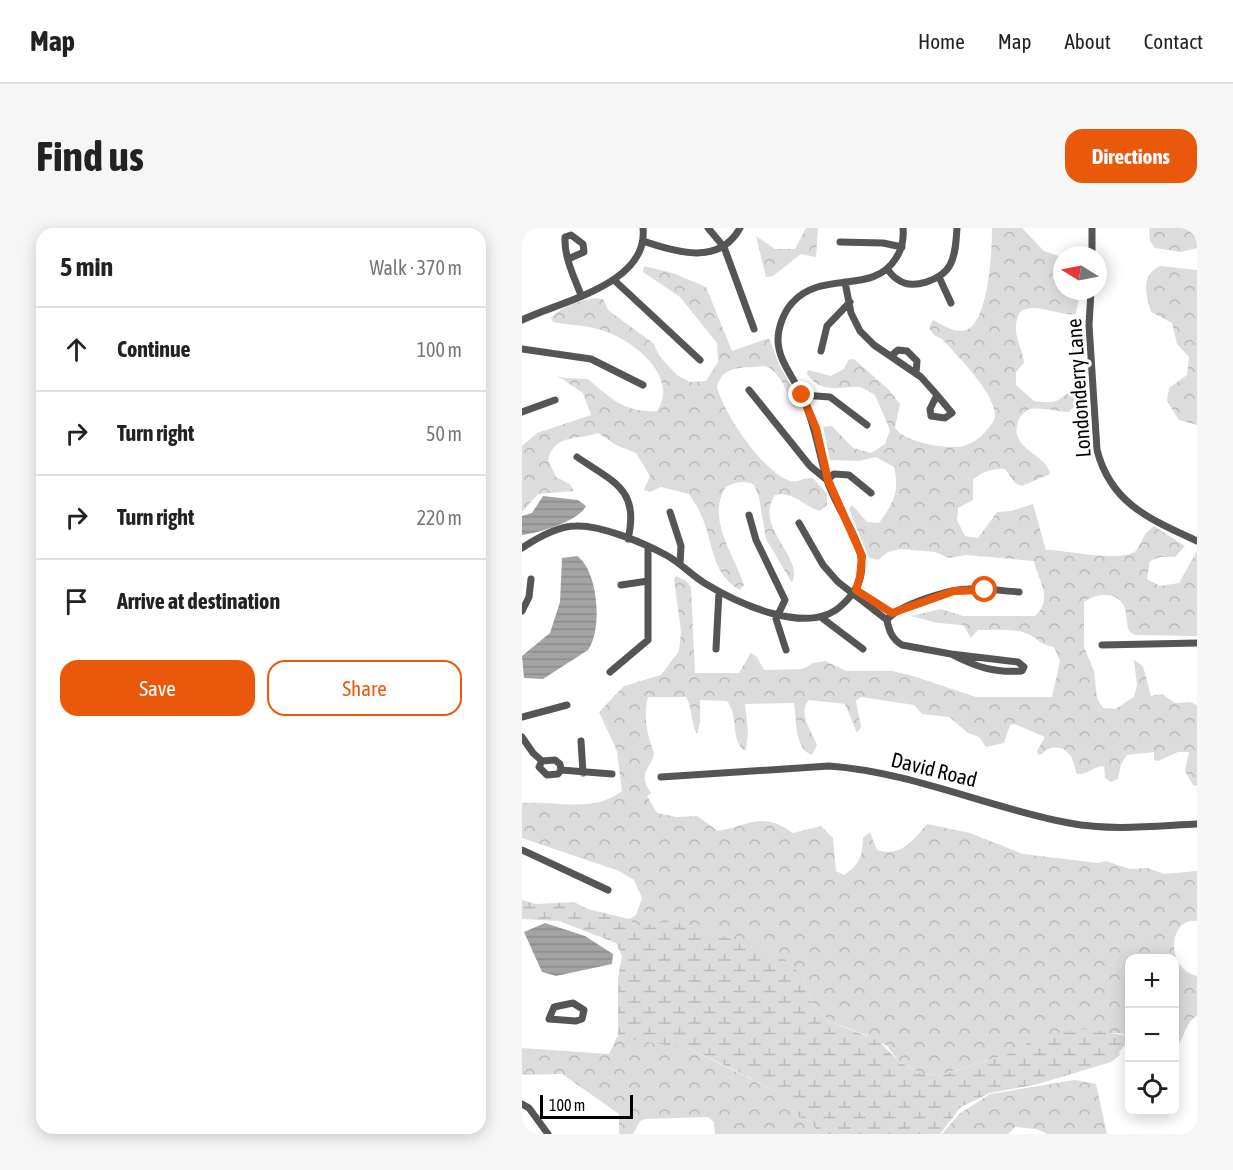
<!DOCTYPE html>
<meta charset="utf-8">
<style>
body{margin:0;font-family:"Asap Condensed",sans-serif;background:#f6f6f6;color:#222}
.controls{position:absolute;right:18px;bottom:18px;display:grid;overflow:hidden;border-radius:12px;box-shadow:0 3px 15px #0003}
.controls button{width:54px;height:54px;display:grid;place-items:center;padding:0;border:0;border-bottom:2px solid #e0e0e0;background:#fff;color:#222;font:30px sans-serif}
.compass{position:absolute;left:531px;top:18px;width:54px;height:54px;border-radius:50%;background:#fff;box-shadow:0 3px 15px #0003;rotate:280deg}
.scale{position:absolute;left:18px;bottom:15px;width:93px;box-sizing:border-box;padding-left:6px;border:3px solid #000;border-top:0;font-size:16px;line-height:21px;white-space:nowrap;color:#000;-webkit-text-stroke:4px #fff;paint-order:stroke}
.stop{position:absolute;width:18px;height:18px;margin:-14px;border:4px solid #ea580c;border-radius:50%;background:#fff}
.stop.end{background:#ea580c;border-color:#fff;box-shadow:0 2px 6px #0008}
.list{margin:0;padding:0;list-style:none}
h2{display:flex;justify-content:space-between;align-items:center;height:78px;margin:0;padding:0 24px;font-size:26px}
h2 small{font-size:20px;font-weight:400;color:#767676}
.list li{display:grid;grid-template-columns:39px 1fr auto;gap:18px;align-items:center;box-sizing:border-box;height:84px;padding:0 24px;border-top:2px solid #e0e0e0}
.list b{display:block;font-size:22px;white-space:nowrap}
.list em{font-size:20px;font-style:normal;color:#767676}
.actions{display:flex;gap:12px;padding:18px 24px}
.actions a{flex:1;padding:14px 0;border:2px solid #ea580c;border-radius:18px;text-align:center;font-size:21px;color:#ea580c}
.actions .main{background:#ea580c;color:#fff}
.icon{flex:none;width:33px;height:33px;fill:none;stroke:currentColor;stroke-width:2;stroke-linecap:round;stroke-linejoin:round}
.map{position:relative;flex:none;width:675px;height:906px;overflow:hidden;border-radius:18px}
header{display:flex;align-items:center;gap:36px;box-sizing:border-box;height:84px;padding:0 30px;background:#fff;border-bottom:2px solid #e0e0e0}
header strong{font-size:28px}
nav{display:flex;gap:33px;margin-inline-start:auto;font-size:21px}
.intro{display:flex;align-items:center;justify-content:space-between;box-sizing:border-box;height:144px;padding:0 36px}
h1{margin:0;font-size:42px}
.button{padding:15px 27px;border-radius:18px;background:#ea580c;color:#fff;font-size:21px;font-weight:700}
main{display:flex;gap:36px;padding:0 36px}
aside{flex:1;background:#fff;border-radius:18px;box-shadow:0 3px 15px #0003}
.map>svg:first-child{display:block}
.forest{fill:url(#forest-crowns)}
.wetland{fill:url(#wetland-marsh)}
.water{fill:url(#water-rules)}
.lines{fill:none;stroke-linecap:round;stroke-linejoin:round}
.minor{stroke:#555;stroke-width:7}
.route{stroke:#ea580c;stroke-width:8}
.labels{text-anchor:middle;stroke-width:6;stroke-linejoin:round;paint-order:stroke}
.street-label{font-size:21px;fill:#000;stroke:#fff}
</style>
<header>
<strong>Map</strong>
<nav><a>Home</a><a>Map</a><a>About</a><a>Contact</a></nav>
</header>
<div class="intro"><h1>Find us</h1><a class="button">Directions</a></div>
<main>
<aside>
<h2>5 min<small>Walk · 370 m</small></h2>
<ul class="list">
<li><svg class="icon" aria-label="ahead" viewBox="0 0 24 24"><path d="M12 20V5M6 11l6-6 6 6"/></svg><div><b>Continue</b></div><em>100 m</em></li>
<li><svg class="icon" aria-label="right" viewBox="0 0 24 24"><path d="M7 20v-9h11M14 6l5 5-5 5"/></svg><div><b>Turn right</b></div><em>50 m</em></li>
<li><svg class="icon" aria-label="right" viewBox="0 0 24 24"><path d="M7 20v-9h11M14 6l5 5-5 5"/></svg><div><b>Turn right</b></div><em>220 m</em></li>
<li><svg class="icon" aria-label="arrive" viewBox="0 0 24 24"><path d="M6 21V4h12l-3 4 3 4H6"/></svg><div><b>Arrive at destination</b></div></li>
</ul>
<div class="actions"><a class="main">Save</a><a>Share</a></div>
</aside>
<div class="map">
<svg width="675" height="906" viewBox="0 0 675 906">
<defs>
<pattern id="forest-crowns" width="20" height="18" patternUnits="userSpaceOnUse" patternTransform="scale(1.5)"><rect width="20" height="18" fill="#dcdcdc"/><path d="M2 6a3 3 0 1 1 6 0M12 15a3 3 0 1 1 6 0" fill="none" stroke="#bbb"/></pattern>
<pattern id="wetland-marsh" width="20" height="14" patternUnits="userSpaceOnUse" patternTransform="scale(1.5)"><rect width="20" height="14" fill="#dcdcdc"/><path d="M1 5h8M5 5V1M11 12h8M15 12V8" fill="none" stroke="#bbb"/></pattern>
<pattern id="water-rules" width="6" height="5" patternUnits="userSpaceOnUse" patternTransform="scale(1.5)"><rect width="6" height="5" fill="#a3a3a3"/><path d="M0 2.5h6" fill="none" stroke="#8b8b8b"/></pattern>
</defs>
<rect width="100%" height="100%" fill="#fff"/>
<path class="forest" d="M284,0H296L294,29L279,26L251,48L244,49L234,8L253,21H273Z
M470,0H500L522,23L540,29V63H558L554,86C536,89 514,73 498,84C487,104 501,119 502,135L494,144V157L512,173C519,174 527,175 534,173C544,169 545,160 557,164L558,172L547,184C534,184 521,179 509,181C504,182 501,185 498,189C482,221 525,225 528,246L500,258L493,255L483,241C472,240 460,244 451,251V272L436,280L435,292L443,308L456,310L475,284L489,283L511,276L524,322C547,322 597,335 614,323L624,305L632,298L663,318L653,329H638L628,333L625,351L638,358L657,355L675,323V408L613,407L607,403C604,395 605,385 602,378C595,363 573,365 562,374V419L572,443L575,470L581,480L593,481L612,469L615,457L612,432L621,438L629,468L640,466L653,475L668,474L675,477V558L671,557L663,543L667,524H656L636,533L632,532V524L605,527L599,536L596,551L589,554L583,550L582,538C571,538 564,549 554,545C552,532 547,517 529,520C524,521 522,526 516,527L515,523L523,509L492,496L488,497L482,515L464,519L457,509L446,505L427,489L400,486L392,477L339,469L334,473L339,499L335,505L323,476L287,472C275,485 290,504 295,517L290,527C272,521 275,492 272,475L223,476L226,503L224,522L220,521C209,507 216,487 205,473L178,472V495L175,506C168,494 171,480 164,469H126C121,489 125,506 132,525C130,541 114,543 129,565L125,568L135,585L155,589L175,588L196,603C230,597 239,583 271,605L299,598L311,610L314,643L322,647C338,636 340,629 341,610L348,604L355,622C379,630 391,612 405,596L448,605L501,626L576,635L584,633L608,641L626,640L642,646L675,643V693C646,689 643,741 675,748V788C662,795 664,809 654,819L652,730H608L607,808L598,805L521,807L489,825L433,843L416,847L399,846L376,833L365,818L341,806L307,793L289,774L280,748L202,709L113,698L107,691L114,687L120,670L112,652L97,643L0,610V575C33,573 73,585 100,563L95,523L77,484L102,458L139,447L157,423L159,404L152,351L154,348L164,353L169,359L173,445H217L229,425L235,429L242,442L281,441L291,435L303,433L325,443H370L391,448L454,469H530L538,433L532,419C518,417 517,411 506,406C492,400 471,402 456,402L449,410L441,397L415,395L389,388L419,381L441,388H513C532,370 516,353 512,333L444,327L427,330L413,324L378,321L366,324L356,332L347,330L327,281L330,277L345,294L357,295C371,276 378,263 372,239L354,229L337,233L308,232L301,199L310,198L331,220L349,225L363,216L368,202L353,167C348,165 342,159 336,159C316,159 299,166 285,146L286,142L309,148L322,141L326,132L332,131L366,161L378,176L373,199C379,214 427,222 442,218C451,215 458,210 464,203C468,198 473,193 473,187C471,162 436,129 420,111L412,107L407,100L411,92C419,96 431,104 441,103C467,100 470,21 470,0Z
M627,0H675V20L659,24L633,20L628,13Z
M122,38L151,45L184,59L210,123L247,110L257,136L280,178H271C266,166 259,146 246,139C241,137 237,139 232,139C216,140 200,139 195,159C201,185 242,245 268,253C276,255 283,249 291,250L305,266V277L298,283C282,279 272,263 253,267C231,300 283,329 270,355L244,311L237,269L232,257C222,252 214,254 204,259C183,290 213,328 222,357L218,362C188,345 192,314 179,287C176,279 171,273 167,266L139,259L128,264L122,262L128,248L114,225L94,217L76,205C54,213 33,205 26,232L34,249L48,256L52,263L16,266L0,284V218L15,205L69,187L61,165L34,147L41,150L66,151C88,170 103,185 135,183C159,147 107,109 76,101C62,97 46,97 31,94L29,90C40,78 65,68 81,71L86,82L131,115L138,129L155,147L168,154L184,153L196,134L195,115L158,69L121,44Z
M638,38L675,42V197L657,192L645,173L647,160L665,147L667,129L655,116L650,95L629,84C624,67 618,47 638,38Z
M95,809L162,818L257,865L275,888L289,894L297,906H193L192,894L186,889L124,891L118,893L111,906H97V886L40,846L0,847V820L87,826Z
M553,852L574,856L585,906H526L514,901L493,899L486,906H420L437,886L468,866Z"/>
<path class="wetland" d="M0,672L14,676L52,674L66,681L107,691L113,698L146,694L170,697L260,729L280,748L289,774L307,793L357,813L376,833L399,846L416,847L433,843L489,825L520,807L564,801L607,808V817L602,818L597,824L598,827L589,834L516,856L468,865L439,879L418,906H297L289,894L275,888L257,865L206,839L166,820L96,810V750L100,728L94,715L37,693L0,691Z"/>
<path class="water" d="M21,268L56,272L64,278C57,293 17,305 0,307V288L10,285Z
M55,328C76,342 81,401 66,422L21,451L2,450L0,428L28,405L38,374L40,330Z
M23,695L63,708L91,726L90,736L34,748L20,744L2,704Z"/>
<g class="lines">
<path class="minor" d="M186,0L202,19L232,101
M121,13C155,24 197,38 218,0
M318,14L361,15L380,19
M570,27V0
M46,31L62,24L61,16L49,7L43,9C42,29 52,49 59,67
M365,41C368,44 371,49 375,51C390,63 420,52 428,37C434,26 434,12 435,0
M417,49L429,75
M92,52L178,132
M323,54L329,85L338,103L352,117L399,149L415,167
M569,63L567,97L575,222C589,276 628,291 675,313
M0,92C39,73 127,56 121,0
M0,121L69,131L121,157
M299,123L305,98L328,74
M369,128L376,122L385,123L395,133L394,145
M227,162L288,238L305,252L312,246L327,247L349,265
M280,167L308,169L345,197
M415,167L430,185L423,190L409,188L408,181Z
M0,184L33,172
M55,229C91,254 118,261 106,311
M148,284L159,318L158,336
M227,287L234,312L263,372L254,391L264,422
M277,295L301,337L316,354L365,392
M0,320C15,310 36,298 54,298C79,297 122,315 144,327C159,335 170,348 184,356C217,376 286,408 319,378C367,335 319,297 305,252C296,223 294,199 281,170C273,151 256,133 256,112C256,99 262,84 270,75C300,41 351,68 374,30C380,21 382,11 381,0
M99,357L126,353
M334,362L370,385
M0,383L7,369L9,351
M300,390L341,421
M580,417L675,415
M194,421L197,364
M429,426L380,417C370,411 367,403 365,392C376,377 428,361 446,361C463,360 481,363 497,364
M429,426L496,434L502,439L500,443C472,445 454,439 429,426Z
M88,444L126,412V319
M0,489L45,477
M0,509L11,525L20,533L33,532L38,536L39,542L36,546L25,547L17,539L20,533
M59,513L61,545
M39,542L90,546
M139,549L307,538C390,544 467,580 547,595C589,603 633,598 675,596
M0,622L86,662
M51,775L62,782L60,791L54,793L27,791L32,779Z
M0,876L7,880L26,906"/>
</g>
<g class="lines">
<path class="route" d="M280,167L294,200L306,252L340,328L338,349L334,362L370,385L432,363L463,362"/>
</g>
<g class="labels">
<g class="street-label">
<text transform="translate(557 160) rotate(-94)" y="7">Londonderry Lane</text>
<text transform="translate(412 542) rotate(14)" y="7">David Road</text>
</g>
</g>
</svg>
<div class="controls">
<button>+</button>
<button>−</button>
<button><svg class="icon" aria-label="locate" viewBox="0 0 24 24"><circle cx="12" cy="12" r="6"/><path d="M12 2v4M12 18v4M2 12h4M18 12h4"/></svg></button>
</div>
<svg class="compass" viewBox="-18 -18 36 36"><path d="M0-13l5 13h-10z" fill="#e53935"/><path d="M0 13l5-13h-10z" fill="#767676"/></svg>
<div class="scale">100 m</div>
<div class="stop" style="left:463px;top:362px"></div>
<div class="stop end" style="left:280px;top:167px"></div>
</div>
</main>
